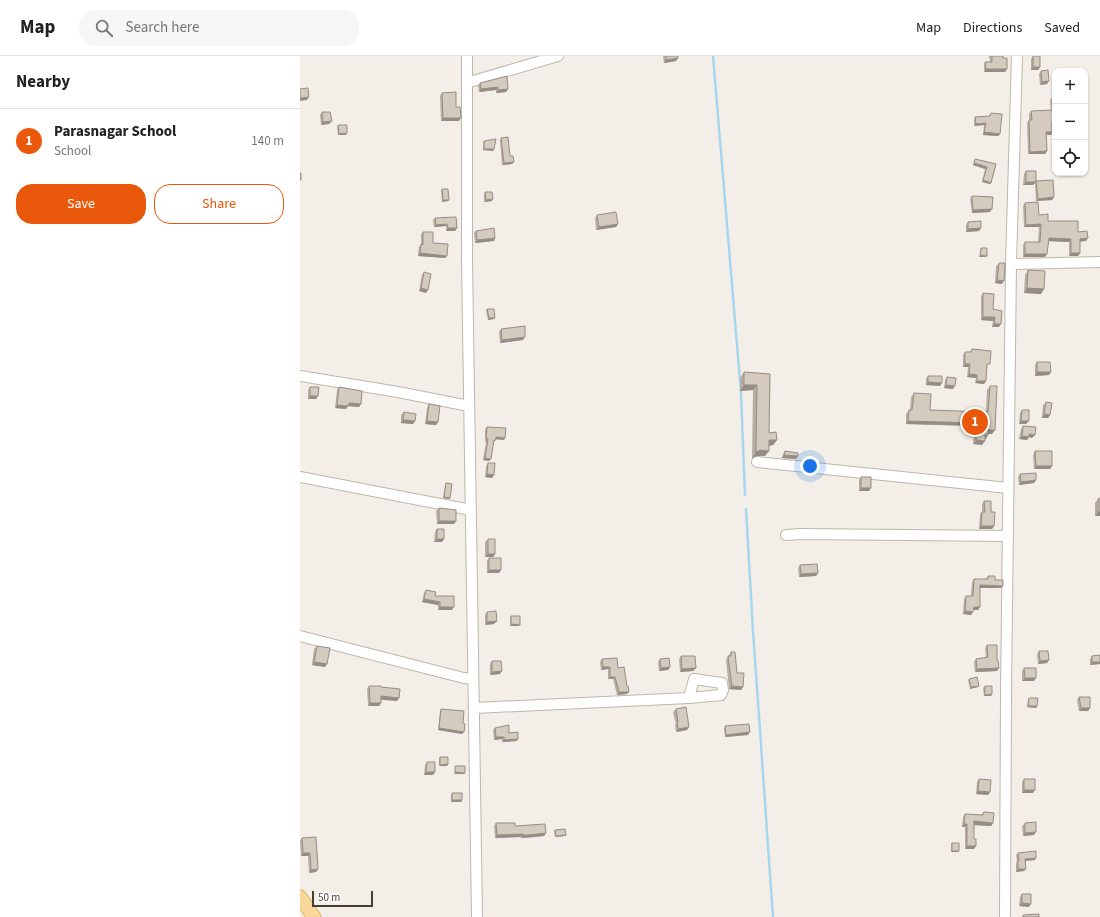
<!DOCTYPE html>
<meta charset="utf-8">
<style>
body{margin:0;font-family:"Source Sans 3",sans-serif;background:#f6f6f6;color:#222}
.controls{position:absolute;right:12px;top:12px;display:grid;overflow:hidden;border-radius:8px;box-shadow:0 1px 3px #0004}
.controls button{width:36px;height:36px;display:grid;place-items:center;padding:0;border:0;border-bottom:1px solid #e0e0e0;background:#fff;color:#222;font:20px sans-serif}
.scale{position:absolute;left:12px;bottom:10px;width:61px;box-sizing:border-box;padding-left:4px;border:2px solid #473f37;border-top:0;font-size:11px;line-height:14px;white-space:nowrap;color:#473f37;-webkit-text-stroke:3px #fff;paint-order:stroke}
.you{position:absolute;left:510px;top:410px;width:14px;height:14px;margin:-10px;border:3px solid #fff;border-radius:50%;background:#1a73e8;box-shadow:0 0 0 6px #1a73e833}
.badge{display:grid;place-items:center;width:26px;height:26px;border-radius:50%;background:#ea580c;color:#fff;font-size:13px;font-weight:700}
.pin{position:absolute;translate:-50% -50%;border:2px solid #fff;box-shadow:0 1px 4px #0006}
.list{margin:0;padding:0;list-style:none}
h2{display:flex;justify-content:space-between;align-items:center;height:52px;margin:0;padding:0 16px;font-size:17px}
h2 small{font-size:13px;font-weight:400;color:#767676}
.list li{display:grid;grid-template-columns:26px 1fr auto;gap:12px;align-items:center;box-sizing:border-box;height:64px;padding:0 16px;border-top:1px solid #e0e0e0}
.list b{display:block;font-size:15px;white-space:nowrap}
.list p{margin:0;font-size:13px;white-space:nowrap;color:#767676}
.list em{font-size:13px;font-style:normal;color:#767676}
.actions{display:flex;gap:8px;padding:12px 16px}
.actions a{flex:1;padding:9px 0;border:1px solid #ea580c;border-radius:16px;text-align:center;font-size:14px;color:#ea580c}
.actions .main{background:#ea580c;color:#fff}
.icon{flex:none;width:22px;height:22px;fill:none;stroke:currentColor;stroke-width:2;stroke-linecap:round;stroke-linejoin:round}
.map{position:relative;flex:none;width:800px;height:861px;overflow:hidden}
header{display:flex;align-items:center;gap:24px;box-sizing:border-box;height:56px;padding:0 20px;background:#fff;border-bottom:1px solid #e0e0e0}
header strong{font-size:19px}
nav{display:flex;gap:22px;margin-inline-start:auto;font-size:14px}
.search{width:280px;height:36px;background:#f6f6f6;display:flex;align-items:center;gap:10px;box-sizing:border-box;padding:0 14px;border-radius:16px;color:#767676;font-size:15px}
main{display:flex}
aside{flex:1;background:#fff}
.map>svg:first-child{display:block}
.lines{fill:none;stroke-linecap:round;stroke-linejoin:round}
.stream{stroke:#a7d7ee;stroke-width:2.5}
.minor-casing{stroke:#bfb6ab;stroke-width:12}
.major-casing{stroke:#dfb26a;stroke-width:15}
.minor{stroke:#fff;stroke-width:10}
.major{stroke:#fad79a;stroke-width:13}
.wall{fill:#b7aea3}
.shaded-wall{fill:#958d85}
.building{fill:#d5cabe;stroke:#958d85}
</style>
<header>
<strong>Map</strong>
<div class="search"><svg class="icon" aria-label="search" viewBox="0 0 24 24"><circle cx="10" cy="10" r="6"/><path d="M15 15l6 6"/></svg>Search here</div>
<nav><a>Map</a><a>Directions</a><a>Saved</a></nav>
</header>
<main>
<aside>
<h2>Nearby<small></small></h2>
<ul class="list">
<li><span class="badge">1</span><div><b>Parasnagar School</b><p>School</p></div><em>140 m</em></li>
</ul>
<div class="actions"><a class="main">Save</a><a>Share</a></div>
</aside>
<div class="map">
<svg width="800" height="861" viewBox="0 0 800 861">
<rect width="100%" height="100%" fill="#f3efe8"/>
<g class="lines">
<path class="stream" d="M413,0L441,337L445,439
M446,453L453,575L473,861"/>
<defs>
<path id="minor" d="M167,0V204L177,861
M167,26L173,25L258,0
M711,208L800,206
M0,320L98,336L169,350
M457,406L708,432
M0,421L171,454
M486,479L501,478L708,480
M0,580L164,622L173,623
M174,652L389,642L394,623L422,627L423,634L421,639L389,642
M705,861L706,638L711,208L717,0"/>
<path id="major" d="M0,841L14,861"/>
</defs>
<use href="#minor" class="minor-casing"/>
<use href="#major" class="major-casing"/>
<use href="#minor" class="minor"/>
<use href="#major" class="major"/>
</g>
<path class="wall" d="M363,0H378L376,5L364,7Z
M689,0H703L707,13L705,16H684V9L685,6H690Z
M733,0L740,11L738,14H731V3Z
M741,15L747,28L740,29L739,18Z
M180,27L208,33L206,36L196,37V34L179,36L178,30Z
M142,37L156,51L159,65H141L140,40Z
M752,42H755V67L752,68V76L751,79H746L747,95L745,98H728L727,67L729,64V58L731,55L751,54L750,45Z
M22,56L29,68L21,69L20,59Z
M691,57L700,78L698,80L683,79L684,69L674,70V64L675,61L689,60Z
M38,69L46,79H38L37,71Z
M201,82L214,106L212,108L202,109L200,84Z
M184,85L194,93L193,95L183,94V86Z
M675,103L696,108L691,127L690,128L682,126L685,113L673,109Z
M726,115L733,129H723L724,118Z
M736,125L754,141L752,144L736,145L735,128Z
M142,133L148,145L142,146L141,135Z
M185,136L192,145L184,146V138Z
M672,140L690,156L672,157L670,143Z
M725,147L739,159L748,165L778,176L788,182L786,185H780V197L778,200H769V186L748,185L745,201H723V189L725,186H738L739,171H724L723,150Z
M297,159L318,168L316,171L296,174L295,162Z
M135,162L157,172L155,175H146V170L134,171L133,164Z
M668,166L681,172L679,175L666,176V169Z
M176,175L195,182L194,185L175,187L174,177Z
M123,176L133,187L147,200L145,202L118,200L119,191L121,188V178Z
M699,207L702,228L695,227L696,210Z
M728,214L741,238L724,237L725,219Z
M124,216L126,237L119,235L122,219Z
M683,237L693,253L699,271H692L693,265L681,264V240Z
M187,253L194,263L188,264L186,255Z
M201,273L223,284L200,287L199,276Z
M672,293L688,311H687L686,325L684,328L675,327L676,322L667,321L668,311H663V299L665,296H670Z
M737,306L749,319L735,320V309Z
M444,316L470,318L469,377L477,384L473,389L469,390L465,400H457L452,402L453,334L440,335V322Z
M628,320L640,330L626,329V323Z
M647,321L653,333L644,332L645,324Z
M690,330L695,374L692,378H688L682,389L673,388L675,370L606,368V358L609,354H610L611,341L614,337L630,354L686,356L687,334Z
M10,331L16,343H8V334Z
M39,331L61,348L59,351L48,350L46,353L35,352L37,334Z
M746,346L750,359L748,362H742L743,349Z
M129,348L138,366L136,369L125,368L127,352Z
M722,354L726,368H719L720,357Z
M104,356L115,365L113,368L101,367V359Z
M723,370L732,382L729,381L727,384L719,383L721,373Z
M187,371L205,382L204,384L196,383L194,386H193L189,405L183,404L186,386H185V373Z
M485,395L496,403L482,402L483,398Z
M735,395L752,410L750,413H734L733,399Z
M188,407L194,419L192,422L185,421L186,410Z
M720,418L736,424L734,427L719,429L718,421Z
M561,421L569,435H559V424Z
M146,427L150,442L149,443L143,442L145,429Z
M798,443L800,460H795V447Z
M684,445L691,456L694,470L692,473H679L680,458L682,456V448Z
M139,452L156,465L154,468H137L136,455Z
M137,473L142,486H134L135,476Z
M188,483L195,498L193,501H185V486Z
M189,502L201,514L199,517H187V505Z
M500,509L518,517L516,520L499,521L498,512Z
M688,520L695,524L701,532H680V551L678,554H673L671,559L663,558L664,543L666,540H671L672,526L674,523H686Z
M126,534L135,540L152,554H138V549L122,546L124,537Z
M187,556L194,568L185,569V559Z
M211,560L219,570H210V562Z
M687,589L697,604V615L675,616L674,606L676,603L686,602L685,592Z
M17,590L27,608L25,611L12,609L14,593Z
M739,595L749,604L747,607L738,608L737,598Z
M431,596L437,617L443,631L441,634L429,633L426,604L428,600H429V599Z
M800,599V608L790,609V603L792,600Z
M381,600L396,612L393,615L380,616L379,603Z
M302,603L318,612L327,630L329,636L327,638L317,639L313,623H308V613L301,614L300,606Z
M360,603L370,611L368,614L359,615L358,606Z
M192,605L200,618L190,619V608Z
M724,612L734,625H722V615Z
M669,623L679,630L678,631L670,633L668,624Z
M69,630L81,631L99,642L97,645L81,644V647L79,650H68L67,633Z
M685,630L692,638L691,640H684L683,632Z
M779,641L790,652L788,655H779L777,644Z
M729,642L737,650L736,652L727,651L728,643Z
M141,653L163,667L164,676L162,678L138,674L140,655Z
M376,653L389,671L387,674L376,676L375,669L376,668L373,656Z
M425,670L450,676L448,679L425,681L424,673Z
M195,672L209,677L217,685L202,686V683L194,684L193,674Z
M140,701L148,708L147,710H139V702Z
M127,706L135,716L133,719H124L125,709Z
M679,723L690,736L688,739L676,738L677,726Z
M724,723L733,737H722V726Z
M152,737L162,744L161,746H151V739Z
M684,756L693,767L691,770L674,769V793H665V771H662L663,761L665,758L681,759Z
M196,767L215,770L246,777L244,780L227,782H221V781L195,782L194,770Z
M725,767L734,779L723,780L722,770Z
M255,774L266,779L265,780L255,781L254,775Z
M2,782L18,813L16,816L9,817L8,800H1L0,785Z
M652,787L658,796H651V788Z
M718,797L735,804L726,805L724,815L716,816V807L717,806L716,799Z
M722,838L729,851L719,850L720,841Z"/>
<path class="shaded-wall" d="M378,2L376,5L364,7L366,4Z
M733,11H740L738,14H731Z
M686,13H707L705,16H684Z
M749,25L747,28L740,29L742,26Z
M198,31L196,34L179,36L181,33Z
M208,33L206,36L196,37L198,34Z
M9,41L7,44L0,45V42Z
M143,62H161L159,65H141Z
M32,65L29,68L21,69L23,66Z
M755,65V67L750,68L752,66Z
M686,67L684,69L674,70L676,68Z
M684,76L700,78L698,80L683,79Z
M746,76H752L751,79H744Z
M47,77L46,79H38L39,78Z
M184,93H194L193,95L183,94Z
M747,95L745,98H728L730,96Z
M214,106L212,108L202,109L204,107Z
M674,107L687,111L685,113L673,109Z
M683,124L691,127L690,128L682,126Z
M726,126H736L733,129H723Z
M754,141L752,144L736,145L738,143Z
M193,143L192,145L184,146L186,144Z
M143,144H149L148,145L142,146Z
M692,153L690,156L672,157L673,154Z
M147,168L146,170L134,171L136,169Z
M318,168L316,171L296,174L299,171Z
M741,168L739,171H724L726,169Z
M148,172H157L155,175H146Z
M681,172L679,175L666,176L668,173Z
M195,182L194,185L175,187L177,184Z
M749,182L771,183L769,186L747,185Z
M788,182L786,185L778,186L780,183Z
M120,197L147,200L145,202L118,200Z
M771,197H780L778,200H769Z
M725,198H747L745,201H723Z
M680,199L687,200L686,201H679Z
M697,224L704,225L702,228L695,227Z
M121,232L128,234L126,237L119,235Z
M727,232L744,233L741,238L724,237Z
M683,261H695L693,265L681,264Z
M189,262H195L194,263L188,264Z
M694,268H701L699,271H692Z
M225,281L223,284L200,287L202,284Z
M665,308H670L668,311H663Z
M737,316H751L749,319L735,320Z
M669,318L677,319L676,322L667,321Z
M677,325H686L684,328L675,327Z
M628,326L642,327L640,330L626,329Z
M444,329H457L453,334L440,335Z
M646,329L655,330L653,333L644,332Z
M10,340H18L16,343H8Z
M49,347L61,348L59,351L46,350Z
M37,349L48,350L46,353L35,352Z
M744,358L750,359L748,362H742Z
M103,364L115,365L113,368L101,367Z
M127,365L138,366L136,369L125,368Z
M608,365L677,367L675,370L606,368Z
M721,365H729L726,368H719Z
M688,374H695L692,378H686Z
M729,378L735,379L732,382L729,381L727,384L719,383L722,380Z
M685,379H688L686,383H683Z
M196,381L205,382L204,384L194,383Z
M469,384H477L473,389L465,390Z
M676,384L685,385L682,389L673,388Z
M461,394L469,395L465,400H457L452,402L456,396Z
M484,399L498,400L496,403L482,402Z
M185,402L191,403L189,405L183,404Z
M736,410H752L750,413H734Z
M187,418L194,419L192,422L185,421Z
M736,424L734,427L719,429L721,426Z
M561,432H571L569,435H559Z
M144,441L150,442L149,443L143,442Z
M798,456H800V460H795Z
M139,465H156L154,468H137Z
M681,470H694L692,473H679Z
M137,483H144L142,486H134Z
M188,498H195L193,501H185Z
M189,514H201L199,517H187Z
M518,517L516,520L499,521L501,518Z
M680,529L703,530L701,532H678Z
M124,543L140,546L138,549L122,546Z
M140,551H154L152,554H138Z
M674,551H680L678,554H672Z
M665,555L673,556L671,559L663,558Z
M197,565L194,568L185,569L187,566Z
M211,568L220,569L219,570H210Z
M749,604L747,607L738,608L740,605Z
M14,606L27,608L25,611L12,609Z
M792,606H800V608L790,609Z
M303,611H310L308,613L301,614Z
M370,611L368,614L359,615L361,612Z
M396,612L393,615L380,616L382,613Z
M699,612L697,615L675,616L677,613Z
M202,615L200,618L190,619L192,616Z
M310,621H315L313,623H308Z
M725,622H736L734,625H722Z
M432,630L443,631L441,634L429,633Z
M679,630L678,631L670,633L671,631Z
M319,636H329L327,638L317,639Z
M692,638L691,640H684L685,639Z
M81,640L99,642L97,645L79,643Z
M70,647H81L79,650H68Z
M728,650H737L736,652L727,651Z
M781,652H790L788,655H779Z
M389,671L387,674L376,676L378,673Z
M139,672L164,676L162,678L138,674Z
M450,676L448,679L425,681L426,679Z
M196,681H204L202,683L194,684Z
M218,683L217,685L202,686L204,684Z
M148,708L147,710H139L140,709Z
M126,716H135L133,719H124Z
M155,716L165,717L164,718H154Z
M724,734H735L733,737H722Z
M678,735L690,736L688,739L676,738Z
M152,744H162L161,746H151Z
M674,765L693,767L691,770L672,769Z
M664,768H667L665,771H662Z
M736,776L734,779L723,780L725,777Z
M246,777L244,780L221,782L223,779Z
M223,778L221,781L195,782L197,779Z
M266,779L265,780L255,781L256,780Z
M667,790H676L674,793H665Z
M652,795H659L658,796H651Z
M3,797H10L8,800H1Z
M736,802L735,804L724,805L725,803Z
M18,813L16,816L9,817L11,814Z
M718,813H726L724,815L716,816Z
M722,847L731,848L729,851L719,850Z"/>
<path class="building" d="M366,0H378V2L366,4Z
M692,0H703V2H707V13H686L685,6H692Z
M733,0H740V11H733Z
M748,14L749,25L742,26L741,15Z
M207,20L208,33L198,34V31L181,33L180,27Z
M8,32L9,41L0,42V33Z
M156,36V51H160L161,62H143L142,37Z
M752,42H755V65L752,66V76H746L747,95L730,96L729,64H732L731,55L754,54Z
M22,56H30L32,65L23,66Z
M691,57L702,58L700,78L684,76L686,67L676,68L675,61L690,60Z
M38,69H47V77L39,78Z
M208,81L210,100H213L214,106L204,107L201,82Z
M196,83L194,93H184V85Z
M675,103L696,108L691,127L683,124L687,111L674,107Z
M726,115H736V126H726Z
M0,117H1V124H0Z
M753,124L754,141L738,143L736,125Z
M142,133H148L149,144H143Z
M185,136H192L193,143L186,144Z
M672,140L693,141L692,153L673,154Z
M738,146L739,159L748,158V165H778V176L787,175L788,182L780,183V197H771V183L749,182L747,198H725V186H740L741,168L726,169L725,147Z
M316,156L318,168L299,171L297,159Z
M156,161L157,172H148L147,168L136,169L135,162Z
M681,165V172L668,173V166Z
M194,172L195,182L177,184L176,175Z
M123,176H133V187L148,188L147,200L120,197L121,188L123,189Z
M681,192H687V200L680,199Z
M699,207H705L704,225L697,224Z
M728,214L745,215L744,233L727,232Z
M124,216L131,218L128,234L121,232Z
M683,237L694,238L693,253L702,255L701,268H694L695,261H683Z
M187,253H194L195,262H189Z
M225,270V281L202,284L201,273Z
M672,293L691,295L690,308H687L686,325H677V319L669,318L670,308H665V296H671Z
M737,306H750L751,316H737Z
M444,316L470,318L469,377L476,376L477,384H469V395L461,394L456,396L457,329H444Z
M628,320H642V327L628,326Z
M647,321L656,322L655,330L646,329Z
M690,330H697L695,374H688V379H685V385L676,384L677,367L608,365L609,354H612L614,337L631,338L630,354L688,356Z
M10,331H19L18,340H10Z
M39,331L62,335L61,348L49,347L48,350L37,349Z
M746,346L752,347L750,359L744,358Z
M129,348L140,350L138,366L127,365Z
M722,354H729V365H721Z
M104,356L116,358L115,365L103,364Z
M723,370L736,371L735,379L729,378V381L722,380Z
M187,371L206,372L205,382L196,381V384H194L191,403L185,402L188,383H186Z
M485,395L498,397V400L484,399Z
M735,395H752V410H736Z
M188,407H195L194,419L187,418Z
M736,417V424L721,426L720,418Z
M561,421H571V432H561Z
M146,427L152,428L150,442L144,441Z
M800,442V456H798V443Z
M684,445H691V456H695L694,470H681L682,456H685Z
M139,452L156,454V465H139Z
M137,473H144V483H137Z
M188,483H195V498H188Z
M189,502H201V514H189Z
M517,508L518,517L501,518L500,509Z
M688,520H695V524H703V530L680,529V551H674L673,556L665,555L666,540H673L674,523H688Z
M126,534L136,536L135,540H154V551H140V546L124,543Z
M196,555L197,565L187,566V556Z
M211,560H220V569L211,568Z
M687,589H697V604H698L699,612L677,613L676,603L688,601Z
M17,590L30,592L27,608L14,606Z
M739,595H748L749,604L740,605Z
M431,596H435L437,617H444L443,631L432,630L428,600H431Z
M800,599V606H792V600Z
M381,600H395L396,612L382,613Z
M317,602L318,612L324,611L327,630H328L329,636H319L315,621H310V611H303L302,603Z
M369,602L370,611L361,612L360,603Z
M192,605H201L202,615L192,616Z
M724,612H736V622H725Z
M677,621L679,630L671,631L669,623Z
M69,630H81V631L100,633L99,642L81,640V647H70Z
M685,630H692V638L685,639Z
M779,641H790V652H781Z
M729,642H738L737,650H728Z
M386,651L389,671L378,673L377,666H378L376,653Z
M141,653L164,655L163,667L165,668L164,676L139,672Z
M449,668L450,676L426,679L425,670Z
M209,669V677L218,676V683L204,684V681H196L195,672Z
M140,701H148V708L140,709Z
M127,706H135V716H126Z
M155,710H165V717L155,716Z
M679,723L691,724L690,736L678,735Z
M724,723H735V734H724Z
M152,737H162V744H152Z
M684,756L694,757L693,767L674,765V783H676V790H667V768H664L665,758L683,759Z
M736,766V776L725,777V767Z
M196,767H215V770L245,768L246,777L229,779H223V778L197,779Z
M265,773L266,779L256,780L255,774Z
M16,781L18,813L11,814L10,797H3L2,782Z
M652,787H659V795H652Z
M736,795V802L725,803L726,813H718V805H719L718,797Z
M722,838H731V848L722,847Z
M739,858V861H723V859Z"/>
</svg>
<div class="controls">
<button>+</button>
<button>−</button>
<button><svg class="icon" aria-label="locate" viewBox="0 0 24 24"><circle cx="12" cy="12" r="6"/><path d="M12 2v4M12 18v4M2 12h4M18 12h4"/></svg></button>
</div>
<div class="scale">50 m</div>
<div class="you"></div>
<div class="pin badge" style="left:675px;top:366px">1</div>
</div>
</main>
